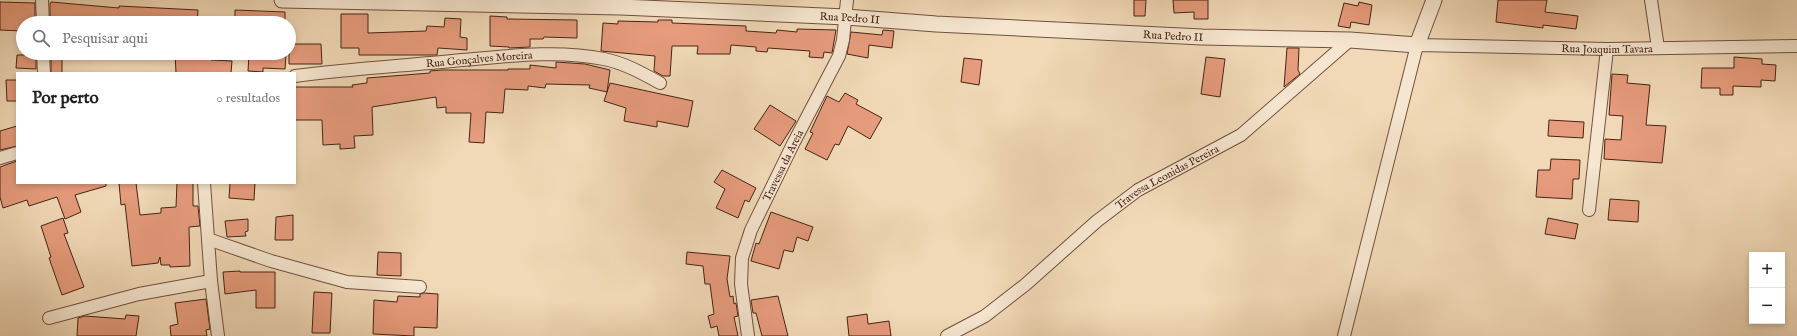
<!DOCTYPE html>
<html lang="pt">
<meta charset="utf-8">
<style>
body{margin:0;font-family:"IM FELL English",serif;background:#f6f6f6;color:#202124}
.controls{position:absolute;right:12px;bottom:12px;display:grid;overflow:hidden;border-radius:0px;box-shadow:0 2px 6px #0003}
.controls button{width:36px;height:36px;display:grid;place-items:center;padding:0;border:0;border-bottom:1px solid #e0e0e0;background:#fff;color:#202124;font:20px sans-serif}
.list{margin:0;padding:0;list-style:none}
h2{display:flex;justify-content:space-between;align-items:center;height:52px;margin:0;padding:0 16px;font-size:17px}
h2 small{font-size:13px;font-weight:400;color:#757577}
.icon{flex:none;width:22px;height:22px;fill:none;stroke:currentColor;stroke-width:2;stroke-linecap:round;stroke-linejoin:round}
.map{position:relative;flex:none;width:1797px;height:336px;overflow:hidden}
.search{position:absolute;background:#fff;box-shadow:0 2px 6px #0003;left:16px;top:16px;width:280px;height:44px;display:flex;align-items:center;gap:10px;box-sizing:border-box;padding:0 14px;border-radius:22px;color:#757577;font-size:15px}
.panel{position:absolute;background:#fff;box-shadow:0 2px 6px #0003;left:16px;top:72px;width:280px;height:112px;border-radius:0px}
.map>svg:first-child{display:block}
.building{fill:#e79c7d;stroke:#462315}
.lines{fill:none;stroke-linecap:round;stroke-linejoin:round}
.minor-casing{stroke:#71503e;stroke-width:14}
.tertiary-casing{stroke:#71503e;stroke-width:17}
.minor{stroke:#f6e6d0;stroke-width:12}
.tertiary{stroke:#f6e6d0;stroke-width:15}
.labels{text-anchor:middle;stroke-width:3;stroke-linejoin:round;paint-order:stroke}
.street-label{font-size:11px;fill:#462315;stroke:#f6e6d0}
</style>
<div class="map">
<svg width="1797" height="336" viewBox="0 0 1797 336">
<rect width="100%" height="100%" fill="#f1d9b7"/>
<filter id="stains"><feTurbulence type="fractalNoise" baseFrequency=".005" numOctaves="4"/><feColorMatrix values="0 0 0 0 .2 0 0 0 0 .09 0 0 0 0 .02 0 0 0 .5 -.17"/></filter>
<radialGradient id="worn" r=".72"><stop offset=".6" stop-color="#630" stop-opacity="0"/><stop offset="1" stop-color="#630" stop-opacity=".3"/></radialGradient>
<path class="building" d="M1134,0H1146L1145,16H1134Z
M1173,0H1208V19H1194V12L1174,13Z
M1498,0H1547L1545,12L1578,16L1576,29L1543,25V28L1496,22Z
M0,2L35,3V23H23V31L0,30Z
M51,2L119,8V6L198,10L197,23H50V4Z
M1359,2L1372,5L1369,25L1351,22L1350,28L1338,26L1344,3L1358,6Z
M235,10L285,12V23H235Z
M341,14H368V33L426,31L427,26L444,27L445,18L461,19L460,37L467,38V50L438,48L437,55H359V48H341Z
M490,16L507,17V19L577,20V38L544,37L543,39H530V47L509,48V47L490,46Z
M658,20H672V23L746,26V31L776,33L777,30L797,32V29L836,30L832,53L824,52L823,58L809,57L810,51L768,48L767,52L756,51V47L731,45L730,54H697L698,46H672L670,76H663L654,71L655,56L601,51L603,23L618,24V21L658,22Z
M883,30L894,31L892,48L869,45L868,58L847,54L851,32L882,35Z
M289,44H321L322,64H289Z
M1287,48H1299L1298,70L1300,74L1284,87Z
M175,53H194V58L210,56L211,60L232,61L231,73H176Z
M51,54L62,55V73H51Z
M249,54L286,55L285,69L263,68V72L248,71Z
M17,55H36V69L16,68Z
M1206,57L1225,59L1220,97L1201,94Z
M1734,57L1762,59V64L1776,65L1775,81L1761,80V87L1733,86V95H1720V88H1701L1702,68H1734Z
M964,58L982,60L979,85L961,82Z
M556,62L585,64L610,70L607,92L589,88L590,85L546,84L545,88L528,86V90L505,89L503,113L486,112L484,143L469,142L471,113H446V107L437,108L436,97L372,107L373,135L354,136L355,148L340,149V144L323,145L322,120H295V87H353L352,85L367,83V78L430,73V71L442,70H508V69H530V65L556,68Z
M1612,74L1628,75L1627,83L1650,85L1646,125L1666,126L1662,163L1604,159L1605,139L1621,140L1623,116L1609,115Z
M6,80H17V101H7Z
M610,83L693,101L688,127L657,121V127L624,121L626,108L604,101Z
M845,93L858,100L856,104L882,118L870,139L848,126L839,145L835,144L827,160L805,149L813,133L810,132L827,96L839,102Z
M770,105L796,121L780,146L754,129Z
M1549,120L1584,122L1583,138L1548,136Z
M17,126V146L0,150V131Z
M1551,159L1580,160L1579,179H1573L1572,199L1536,197L1538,170H1550Z
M17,161V183H106V186L75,195L81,212L65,219L57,197L29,206L27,200L3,208L0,197V167Z
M722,170L756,188L749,202L745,200L738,218L716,208L725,189L714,182Z
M119,183H136L140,215L161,213V208L176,207L177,183H193V206H198L200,226L189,227L190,266L170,267V265H161L160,257L158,263L132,266L125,204L121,205Z
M230,183H255L254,200L229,198Z
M1610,199L1639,201L1638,222L1608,220Z
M771,212L813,227L808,241L797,237L793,252L784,250L779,269L751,261L756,243L759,244Z
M293,215V240H275L276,217Z
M63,218L68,233L64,234L84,287L62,295L49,258L51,257L41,226Z
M1548,218L1578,224L1575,239L1545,234Z
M248,219V231L245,232L246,236L227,237L225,221Z
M378,252L401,253V276L377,275Z
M687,252L730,256L727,279L730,297L733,296L734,304L736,303L738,316L734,317L738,336H719L717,326L711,328L708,316L714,314L710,284H705L703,266L686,264Z
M240,271V272H275V308H256V290L225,294L223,272Z
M314,292L332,293L330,333H312Z
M424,293L438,294L437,328L414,327V336L373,334L374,300L397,302L398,296L420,297V294Z
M778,296L788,336H762L756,313H753L751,300Z
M206,299L210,329L206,330L207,336H171L170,326L178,324L175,303Z
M867,314L868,324L889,321L891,336H849L847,317Z
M126,315L139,316L136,336H77L78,318L85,316L125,319Z"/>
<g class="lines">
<defs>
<g id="minor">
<path d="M42,0L43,23"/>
<path d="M1651,0L1658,48"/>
<path d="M43,53L44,73"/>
<path id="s1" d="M295,76C347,69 400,66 452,61C501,57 555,49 604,59C624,63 642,73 660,83"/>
<path d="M0,158L17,153"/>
<path d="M204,183L211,281L218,336"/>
<path d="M1589,210L1607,49"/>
<path d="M208,239L271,261L347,282L420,287"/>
<path d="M49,318L139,294L211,281"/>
<path id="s2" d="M748,336L741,284L742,258L751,230L794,142L839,56L843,40L847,0"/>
<path id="s3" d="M947,336L985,316L1025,285L1097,221L1138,190L1241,135L1350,40"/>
<path id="s4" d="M1344,336L1417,45L1607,49L1797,46"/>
</g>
<g id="tertiary">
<path id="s5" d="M282,0L621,7L846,17L936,24L1202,37L1350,40L1417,45L1434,0"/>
</g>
</defs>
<use href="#minor" class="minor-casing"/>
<use href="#tertiary" class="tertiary-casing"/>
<use href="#minor" class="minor"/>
<use href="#tertiary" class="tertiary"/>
</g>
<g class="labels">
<g class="street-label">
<text dy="4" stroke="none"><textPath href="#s5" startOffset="568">Rua Pedro II</textPath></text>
<text dy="4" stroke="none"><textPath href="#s5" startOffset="892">Rua Pedro II</textPath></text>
<text dy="4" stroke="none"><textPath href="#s4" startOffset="490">Rua Joaquim Tavara</textPath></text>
<text dy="4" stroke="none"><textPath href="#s1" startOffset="185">Rua Gonçalves Moreira</textPath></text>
<text dy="4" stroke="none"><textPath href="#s2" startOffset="180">Travessa da Areia</textPath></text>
<text dy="4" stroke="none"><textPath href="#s3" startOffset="273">Travessa Leonidas Pereira</textPath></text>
</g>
</g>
<rect width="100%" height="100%" filter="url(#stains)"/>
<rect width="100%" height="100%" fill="url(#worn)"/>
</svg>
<div class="controls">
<button>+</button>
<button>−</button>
</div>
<div class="search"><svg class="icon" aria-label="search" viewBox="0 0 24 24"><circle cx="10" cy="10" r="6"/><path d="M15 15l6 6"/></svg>Pesquisar aqui</div>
<section class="panel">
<h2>Por perto<small>0 resultados</small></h2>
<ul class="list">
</ul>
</section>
</div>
